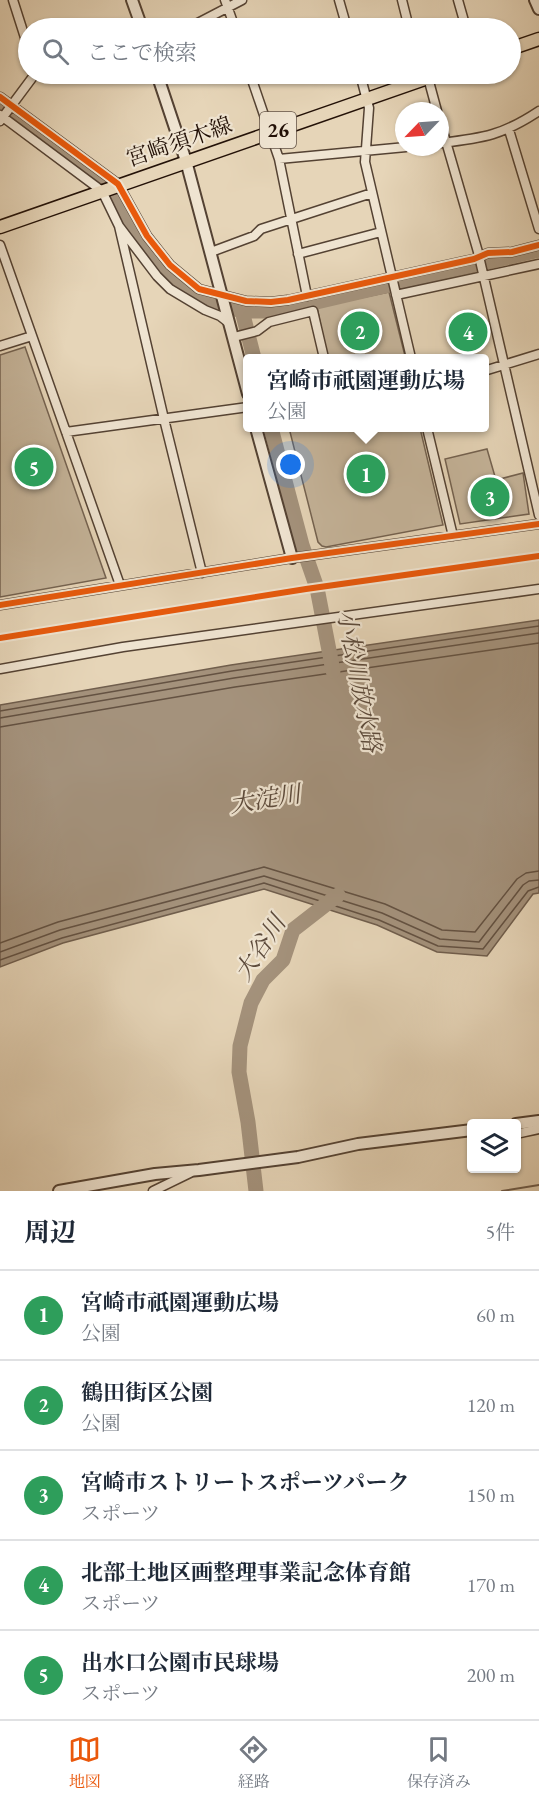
<!DOCTYPE html>
<html lang="ja">
<meta charset="utf-8">
<style>
body{margin:0;font-family:"EB Garamond","Noto Serif JP",serif;background:#f6f6f7;color:#1f2937}
.controls{position:absolute;right:18px;bottom:18px;display:grid;overflow:hidden;border-radius:6px;box-shadow:0 2px 4px #0004}
.controls button{width:54px;height:54px;display:grid;place-items:center;padding:0;border:0;border-bottom:2px solid #e0e1e3;background:#fff;color:#1f2937;font:30px sans-serif}
.compass{position:absolute;left:395px;top:102px;width:54px;height:54px;border-radius:50%;background:#fff;box-shadow:0 2px 4px #0004;rotate:245deg}
.you{position:absolute;left:291px;top:465px;width:21px;height:21px;margin:-15px;border:4px solid #fff;border-radius:50%;background:#1a73e8;box-shadow:0 0 0 9px #1a73e833}
.badge{display:grid;place-items:center;width:39px;height:39px;border-radius:50%;background:#ea580c;color:#fff;font-size:20px;font-weight:700}
.pin{position:absolute;translate:-50% -50%;border:3px solid #fff;box-shadow:0 2px 6px #0006}
.popup{position:absolute;left:243px;top:354px;width:246px;height:78px;box-sizing:border-box;display:grid;place-content:center;border-radius:6px;background:#fff;filter:drop-shadow(0 2px 4px #0005);font-size:20px;white-space:nowrap;color:#747a83}
.popup b{font-size:22px;color:#1f2937}
.popup::after{content:'';position:absolute;left:50%;top:100%;margin-left:-12px;border:12px solid transparent;border-top-color:#fff}
.list{margin:0;padding:0;list-style:none}
h2{display:flex;justify-content:space-between;align-items:center;height:78px;margin:0;padding:0 24px;font-size:26px}
h2 small{font-size:20px;font-weight:400;color:#747a83}
.list li{display:grid;grid-template-columns:39px 1fr auto;gap:18px;align-items:center;box-sizing:border-box;height:90px;padding:0 24px;border-top:2px solid #e0e1e3}
.list b{display:block;font-size:22px;white-space:nowrap}
.list p{margin:0;font-size:20px;white-space:nowrap;color:#747a83}
.list em{font-size:20px;font-style:normal;color:#747a83}
.icon{flex:none;width:33px;height:33px;fill:none;stroke:currentColor;stroke-width:2;stroke-linecap:round;stroke-linejoin:round}
.map{position:relative;flex:none;width:539px;height:1191px;overflow:hidden}
.search{position:absolute;background:#fff;box-shadow:0 2px 4px #0004;left:18px;right:18px;top:18px;height:66px;display:flex;align-items:center;gap:15px;box-sizing:border-box;padding:0 21px;border-radius:33px;color:#747a83;font-size:22px}
.sheet{height:528px;background:#fff}
nav{display:flex;justify-content:space-around;align-items:center;box-sizing:border-box;height:84px;border-top:2px solid #e0e1e3;background:#fff;font-size:16px;color:#747a83}
nav a{display:grid;justify-items:center;gap:3px}
nav .on{color:#ea580c}
.map>svg:first-child{display:block}
.green{fill:#c5b49a;stroke:#746250;stroke-width:1.5}
.water{fill:#a4927c;stroke:#705e4d;stroke-width:1.5}
.lines{fill:none;stroke-linecap:round;stroke-linejoin:round}
.shore{stroke:#645242;stroke-width:1.5}
.stream{stroke:#705e4d;stroke-width:2}
.river{stroke:#a4927c;stroke-width:15}
.minor-casing{stroke:#544233;stroke-width:11}
.tertiary-casing{stroke:#544233;stroke-width:14}
.primary-casing{stroke:#231107;stroke-width:15}
.minor{stroke:#efe4d1;stroke-width:8}
.tertiary{stroke:#efe4d1;stroke-width:10}
.primary{stroke:#e6d5b8;stroke-width:12}
.cycleway-casing{stroke:#efe4d1;stroke-width:10}
.cycleway{stroke:#e8590c;stroke-width:6}
.labels{text-anchor:middle;stroke-width:4.5;stroke-linejoin:round;paint-order:stroke}
.shield{fill:#efe4d1;stroke:#605044;stroke-width:1.5}
.shield-label{font-size:21px;font-weight:bold;fill:#231107}
.street-label{font-size:22px;fill:#231107;stroke:#efe4d1}
.water-label{font-size:24px;font-style:italic;fill:#5d4b3c;stroke:#efe4d1}
</style>
<div class="map">
<svg width="539" height="1191" viewBox="0 0 539 1191">
<rect width="100%" height="100%" fill="#e6d5b8"/>
<filter id="stains"><feTurbulence type="fractalNoise" baseFrequency=".00333" numOctaves="4"/><feColorMatrix values="0 0 0 0 .2 0 0 0 0 .09 0 0 0 0 .02 0 0 0 .5 -.17"/></filter>
<radialGradient id="worn" r=".72"><stop offset=".6" stop-color="#630" stop-opacity="0"/><stop offset="1" stop-color="#630" stop-opacity=".3"/></radialGradient>
<path class="green" d="M389,292L405,356L393,358H327L317,307Z
M25,347L106,578L0,597V355Z
M289,428H420L443,525L326,547L322,546L318,542Z
M487,449L496,480L523,473L529,514L460,524L445,459Z"/>
<path class="water" d="M539,620V893L533,894L487,956L437,952L377,925L264,889L63,943L0,967V705L231,665Z"/>
<g class="lines">
<path class="shore" d="M0,711L232,671L539,626
M0,718L234,678L539,633
M0,727L235,687L539,643
M0,943L58,922L264,867L385,904L442,930L475,932L517,879L526,873L539,871
M0,952L60,930L264,876L382,913L440,939L479,942L523,885L529,881L539,880
M0,960L62,938L264,883L379,920L438,946L483,949L528,891L539,887"/>
<path class="stream" d="M502,1191L539,1185"/>
<path class="river" d="M0,106L98,178L123,209L156,264L175,282L214,302L242,311H278L539,250
M242,311L254,358
M271,428L302,545L317,588L333,671
M256,1191L248,1122L239,1072L240,1046L251,1003L263,980L283,960L293,930L338,895"/>
<defs>
<path id="minor" d="M13,0L28,47
M225,0L235,28
M339,0L347,28
M402,0L409,28
M458,0L466,28
M141,28H176L196,24L242,0
M250,74L279,159L307,296
M360,74L369,108L365,162L411,358
M427,74L437,111
M0,97L118,184L147,236L170,265L199,289L246,301L271,302L288,300L474,259L488,253L512,252L539,245
M0,115L102,191L119,226L157,276L170,289L205,310L220,316L229,323
M0,121L35,74
M440,121L478,252L539,515
M509,130L539,229
M441,143C484,138 503,135 539,111
M279,159L406,147
M119,226L164,419L202,573
M0,245L120,585
M211,252L254,236L261,229L372,193
M298,254L381,232
M396,295L539,264
M234,337L257,331L269,322L313,311L324,358
M0,346L32,336
M484,371L539,354
M427,428L453,536
M66,432L248,407
M0,605L292,558L539,524
M0,669L123,647L539,589
M516,1134L539,1129
M153,1191L190,1173"/>
<path id="tertiary" d="M132,0L142,28
M535,0L539,9
M157,74L186,161L248,394
M256,428L292,558
M516,1124L539,1121
M59,1191L155,1174L199,1170L298,1157L358,1144L472,1130"/>
<path id="primary" d="M510,49L539,39
M0,227L439,74"/>
</defs>
<use href="#minor" class="minor-casing"/>
<use href="#tertiary" class="tertiary-casing"/>
<use href="#primary" class="primary-casing"/>
<use href="#minor" class="minor"/>
<use href="#tertiary" class="tertiary"/>
<use href="#primary" class="primary"/>
<defs>
<path id="cycleway" d="M0,97L118,184L147,236L170,265L199,289L246,301L271,302L288,300L474,259L488,253L512,252L539,245
M0,605L292,558L539,524
M0,638L306,589L539,556"/>
</defs>
<use href="#cycleway" class="cycleway-casing"/>
<use href="#cycleway" class="cycleway"/>
</g>
<g class="labels">
<rect class="shield" x="260" y="112" width="36" height="36" rx="4.5"/>
<g class="shield-label">
<text x="278" y="137">26</text>
</g>
<g class="street-label">
<text transform="translate(179 141) rotate(-19)" y="8">宮崎須木線</text>
</g>
<g class="water-label">
<text transform="translate(359 681) rotate(79)" y="8">小松川放水路</text>
<text transform="translate(265 799) rotate(-9)" y="8">大淀川</text>
<text transform="translate(260 948) rotate(-57)" y="8">大谷川</text>
</g>
</g>
<rect width="100%" height="100%" filter="url(#stains)"/>
<rect width="100%" height="100%" fill="url(#worn)"/>
</svg>
<div class="controls">
<button><svg class="icon" aria-label="layers" viewBox="0 0 24 24"><path d="M12 4l9 5-9 5-9-5zM3 14l9 5 9-5"/></svg></button>
</div>
<svg class="compass" viewBox="-18 -18 36 36"><path d="M0-13l5 13h-10z" fill="#e53935"/><path d="M0 13l5-13h-10z" fill="#747a83"/></svg>
<div class="you"></div>
<div class="pin badge" style="left:366px;top:474px;background:#2e9e5b">1</div>
<div class="popup"><b>宮崎市祇園運動広場</b>公園</div>
<div class="pin badge" style="left:360px;top:331px;background:#2e9e5b">2</div>
<div class="pin badge" style="left:490px;top:497px;background:#2e9e5b">3</div>
<div class="pin badge" style="left:468px;top:332px;background:#2e9e5b">4</div>
<div class="pin badge" style="left:34px;top:467px;background:#2e9e5b">5</div>
<div class="search"><svg class="icon" aria-label="search" viewBox="0 0 24 24"><circle cx="10" cy="10" r="6"/><path d="M15 15l6 6"/></svg>ここで検索</div>
</div>
<section class="sheet">
<h2>周辺<small>5件</small></h2>
<ul class="list">
<li><span class="badge" style="background:#2e9e5b">1</span><div><b>宮崎市祇園運動広場</b><p>公園</p></div><em>60 m</em></li>
<li><span class="badge" style="background:#2e9e5b">2</span><div><b>鶴田街区公園</b><p>公園</p></div><em>120 m</em></li>
<li><span class="badge" style="background:#2e9e5b">3</span><div><b>宮崎市ストリートスポーツパーク</b><p>スポーツ</p></div><em>150 m</em></li>
<li><span class="badge" style="background:#2e9e5b">4</span><div><b>北部土地区画整理事業記念体育館</b><p>スポーツ</p></div><em>170 m</em></li>
<li><span class="badge" style="background:#2e9e5b">5</span><div><b>出水口公園市民球場</b><p>スポーツ</p></div><em>200 m</em></li>
</ul>
</section>
<nav>
<a class="on"><svg class="icon" aria-label="map" viewBox="0 0 24 24"><path d="M3 6l6-2 6 2 6-2v14l-6 2-6-2-6 2zM9 4v14M15 6v14"/></svg>地図</a>
<a><svg class="icon" aria-label="directions" viewBox="0 0 24 24"><path d="M12 3l9 9-9 9-9-9zM9 14v-3h6M13 9l2 2-2 2"/></svg>経路</a>
<a><svg class="icon" aria-label="saved" viewBox="0 0 24 24"><path d="M7 4h10v16l-5-4-5 4z"/></svg>保存済み</a>
</nav>
